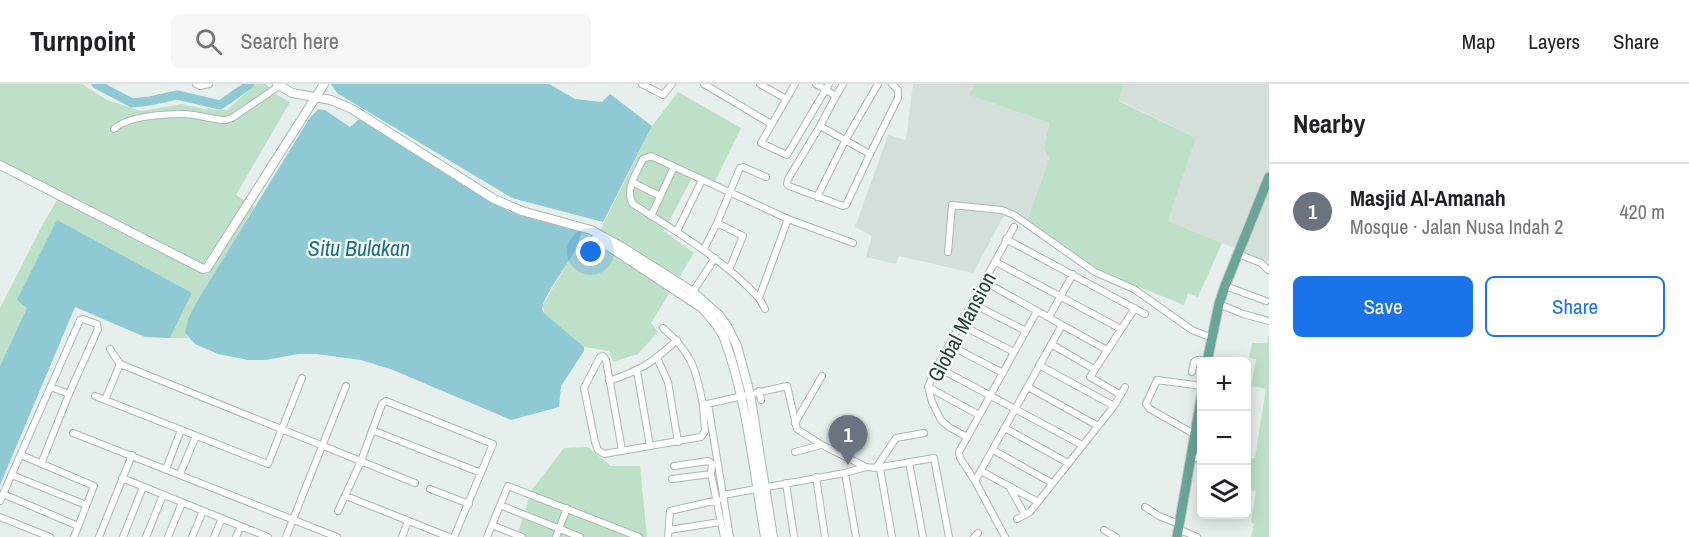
<!DOCTYPE html>
<meta charset="utf-8">
<style>
body{margin:0;font-family:"Archivo Narrow",sans-serif;background:#f6f6f6;color:#202124}
.controls{position:absolute;right:18px;bottom:18px;display:grid;overflow:hidden;border-radius:9px;box-shadow:0 3px 15px #0003}
.controls button{width:54px;height:54px;display:grid;place-items:center;padding:0;border:0;border-bottom:2px solid #e0e0e0;background:#fff;color:#202124;font:30px sans-serif}
.you{position:absolute;left:591px;top:168px;width:21px;height:21px;margin:-15px;border:4px solid #fff;border-radius:50%;background:#1a73e8;box-shadow:0 0 0 9px #1a73e833}
.badge{display:grid;place-items:center;width:39px;height:39px;border-radius:50%;background:#1a73e8;color:#fff;font-size:20px;font-weight:700}
.pin{position:absolute;translate:-50% -50px;filter:drop-shadow(0 2px 3px #0008)}
.pin::after{content:'';position:absolute;top:32px;width:21px;height:18px;background:inherit;clip-path:polygon(0 0,100% 0,50% 100%)}
.list{margin:0;padding:0;list-style:none}
h2{display:flex;justify-content:space-between;align-items:center;height:78px;margin:0;padding:0 24px;font-size:26px}
h2 small{font-size:20px;font-weight:400;color:#757577}
.list li{display:grid;grid-template-columns:39px 1fr auto;gap:18px;align-items:center;box-sizing:border-box;height:96px;padding:0 24px;border-top:2px solid #e0e0e0}
.list b{display:block;font-size:22px;white-space:nowrap}
.list p{margin:0;font-size:20px;white-space:nowrap;color:#757577}
.list em{font-size:20px;font-style:normal;color:#757577}
.actions{display:flex;gap:12px;padding:18px 24px}
.actions a{flex:1;padding:14px 0;border:2px solid #1a73e8;border-radius:9px;text-align:center;font-size:21px;color:#1a73e8}
.actions .main{background:#1a73e8;color:#fff}
.icon{flex:none;width:33px;height:33px;fill:none;stroke:currentColor;stroke-width:2;stroke-linecap:round;stroke-linejoin:round}
.map{position:relative;flex:none;width:1269px;height:453px;overflow:hidden}
header{display:flex;align-items:center;gap:36px;box-sizing:border-box;height:84px;padding:0 30px;background:#fff;border-bottom:2px solid #e0e0e0}
header strong{font-size:28px}
nav{display:flex;gap:33px;margin-inline-start:auto;font-size:21px}
.search{width:420px;height:54px;background:#f6f6f6;display:flex;align-items:center;gap:15px;box-sizing:border-box;padding:0 21px;border-radius:9px;color:#757577;font-size:22px}
main{display:flex}
aside{flex:1;background:#fff}
.map>svg:first-child{display:block}
.built{fill:#d4dfda}
.green{fill:#bfe0c8}
.water{fill:#8ec9d4}
.lines{fill:none;stroke-linecap:round;stroke-linejoin:round}
.river{stroke:#8ec9d4;stroke-width:9}
.street-casing{stroke:#a8b8b2;stroke-width:8}
.secondary-casing{stroke:#a4bbb3;stroke-width:10}
.primary-casing{stroke:#c2cac8;stroke-width:11}
.street{stroke:#fff;stroke-width:6}
.secondary{stroke:#fff;stroke-width:8}
.primary{stroke:#6aa596;stroke-width:9}
.labels{text-anchor:middle;stroke-width:4.5;stroke-linejoin:round;paint-order:stroke}
.street-label{font-size:21px;fill:#24423a;stroke:#f7fbf9}
.water-label{font-size:22px;font-style:italic;fill:#1c6f80;stroke:#f7fbf9}
</style>
<header>
<strong>Turnpoint</strong>
<div class="search"><svg class="icon" aria-label="search" viewBox="0 0 24 24"><circle cx="10" cy="10" r="6"/><path d="M15 15l6 6"/></svg>Search here</div>
<nav><a>Map</a><a>Layers</a><a>Share</a></nav>
</header>
<main>
<div class="map">
<svg width="1269" height="453" viewBox="0 0 1269 453">
<rect width="100%" height="100%" fill="#e6efeb"/>
<path class="built" d="M913,0H974L969,11L1049,39L1044,64L1049,75L1027,136L1008,124L973,189L899,172L896,180L866,173L872,152L855,143L888,51L906,56Z
M1124,0H1269V178L1168,137L1196,54L1119,16Z"/>
<path class="green" d="M0,0H82L107,16L141,27L182,20L204,25L227,26L256,0H266L276,10L290,18L236,111L255,123L199,214L185,249L188,254H170L192,209L17,216L28,223L0,282V224L44,138L59,113L0,82Z
M974,0H1124L1119,17L1196,54L1168,137L1222,159L1198,213L1188,209L1184,221L1094,185L1076,170L1027,136L1049,75L1044,64L1049,39L969,11Z
M678,8L741,44L715,97L694,90L664,147L694,169L651,239L658,248L638,270L613,278L609,267L584,263L544,229L543,221L580,157L581,146L595,157L652,42Z
M1269,250V453H1251L1254,440L1251,438L1256,407L1247,405L1248,375L1255,374L1266,305L1251,302L1256,275L1249,274L1252,259H1267Z
M588,363L611,382H640L647,453H521L519,446L531,407L564,364Z"/>
<path class="water" d="M331,0H549L575,15L602,18L610,10L652,42L603,138L512,114L337,9Z
M318,25L325,26L350,43L359,35L508,127L536,136L581,146C583,166 547,201 542,225L544,229L584,263V267L561,302L559,323L511,336L393,286L361,276L317,270H298L266,276H248L218,270L195,260L185,249L188,235L199,214L309,35Z
M57,136L192,209L170,254L145,253L75,223L0,401V282L27,224L17,216Z"/>
<g class="lines">
<path class="river" d="M96,0L132,19L150,17L177,11L220,21L250,0"/>
<defs>
<path id="street" d="M196,0L200,2L209,0
M642,0L663,11L672,0
M704,0L771,40
M760,0L786,15
M795,0L761,59L787,71L829,0
M816,0L836,12L820,42
M836,12L843,0
M820,42L870,70L846,121L843,122L789,102L787,100L788,95Z
M114,45C127,32 165,30 183,30C198,30 211,36 226,36L232,34L279,2
M870,70L898,14V6L892,0
M632,98L660,112
M817,113L845,57L878,0
M651,132L674,83
M788,135L759,214C723,175 677,148 633,120C624,106 637,88 643,75L651,72L788,135L853,159
M717,139L743,152L729,186
M677,147L702,96
M1006,155L1145,230
M704,165L717,139L740,84L743,83L766,93
M948,168L952,121L1002,126L1014,131L1095,188L1134,205L1192,246L1212,254
M1238,170L1261,179L1268,186
M996,178L1121,245
M985,198L1107,266
M1225,202L1266,217
M692,209L715,174
M759,214L765,225
M973,220L1026,247
M1219,220L1243,230L1269,237
M1049,233L1073,190
M961,241L1014,268
M663,244C691,268 696,284 703,321L787,302L797,345L822,361L866,383
M1051,260L1094,285
M949,261L1003,289
M110,265L120,280L415,399
M657,274L668,298L678,358
M1039,281L1114,322
M937,283L1082,361
M637,287L650,362
M1192,288L1194,278L1197,276H1207
M609,297C641,286 652,279 677,256
M51,303L69,310
M928,303L979,331
M1028,303L1098,342
M759,307L761,316
M1121,311L1090,293L1135,224
M95,312L268,380L302,294
M105,316L120,280
M708,320L723,411
M795,339L822,292
M1005,344L1068,379
M372,346L481,389
M73,349L337,453
M1194,350L1150,325L1146,320L1157,296L1202,302
M967,353L949,343L941,336L932,318L928,303L937,283L1014,143
M622,366L606,276L603,272L600,273L584,304L595,358L598,366L604,370L701,353L705,347L703,321
M993,366L1052,399
M795,368L821,361
M21,371L94,402L74,453
M1190,372L1202,376
M909,378L923,453
M674,382L708,377L712,380L711,390L724,453
M876,384L896,354L924,349
M880,384L892,453
M166,385L181,346
M981,387L1038,418
M845,389L856,453
M180,390L196,352
M12,391L86,421
M816,393L825,453
M122,394L268,453
M672,395L711,390
M975,397L1062,241
M786,399L794,453
M1009,402L1025,431
M430,405L469,420
M3,410L78,442
M346,412L449,453
M0,417L80,236L83,235L97,240L98,245L69,310L41,380
M500,421L580,453
M1145,423L1159,432L1179,440
M338,427L361,377L382,320L386,317L493,360L454,453
M0,433L50,453
M1017,435L1030,428L1038,418L1114,322L1125,303
M492,441L522,453
M1178,445L1197,453
M669,446L720,438
M1104,446L1116,453
M99,453L132,371
M123,453L143,403
M146,453L163,411
M168,453L182,419
M192,453L203,427
M214,453L222,434
M236,453L241,442
M286,453L346,302
M402,453L408,437
M487,453L508,402L639,453
M556,453L567,424
M668,453L670,427L718,416
M730,453L723,411L845,389L866,383L876,384L934,374L949,453
M974,453L978,449
M1005,453L975,397L960,374L959,368L1037,227"/>
<path id="secondary" d="M277,0L292,9L331,16L352,25L494,115L522,127L591,146L622,163L693,208L719,231L727,242L737,262L750,310L773,453
M0,81L203,185L207,184L324,0
M596,154L702,224C710,233 719,242 724,254C747,314 754,389 765,453"/>
<path id="primary" d="M1207,278L1219,220L1225,202L1269,93
M1177,453L1202,309"/>
</defs>
<use href="#street" class="street-casing"/>
<use href="#secondary" class="secondary-casing"/>
<use href="#primary" class="primary-casing"/>
<use href="#street" class="street"/>
<use href="#secondary" class="secondary"/>
<use href="#primary" class="primary"/>
</g>
<g class="labels">
<g class="street-label">
<text transform="translate(962 243) rotate(-62)" y="7">Global Mansion</text>
</g>
<g class="water-label">
<text x="359" y="172">Situ Bulakan</text>
</g>
</g>
</svg>
<div class="controls">
<button>+</button>
<button>−</button>
<button><svg class="icon" aria-label="layers" viewBox="0 0 24 24"><path d="M12 4l9 5-9 5-9-5zM3 14l9 5 9-5"/></svg></button>
</div>
<div class="you"></div>
<div class="pin badge" style="left:848px;top:381px;background:#6b7280">1</div>
</div>
<aside>
<h2>Nearby<small></small></h2>
<ul class="list">
<li><span class="badge" style="background:#6b7280">1</span><div><b>Masjid Al-Amanah</b><p>Mosque · Jalan Nusa Indah 2</p></div><em>420 m</em></li>
</ul>
<div class="actions"><a class="main">Save</a><a>Share</a></div>
</aside>
</main>
